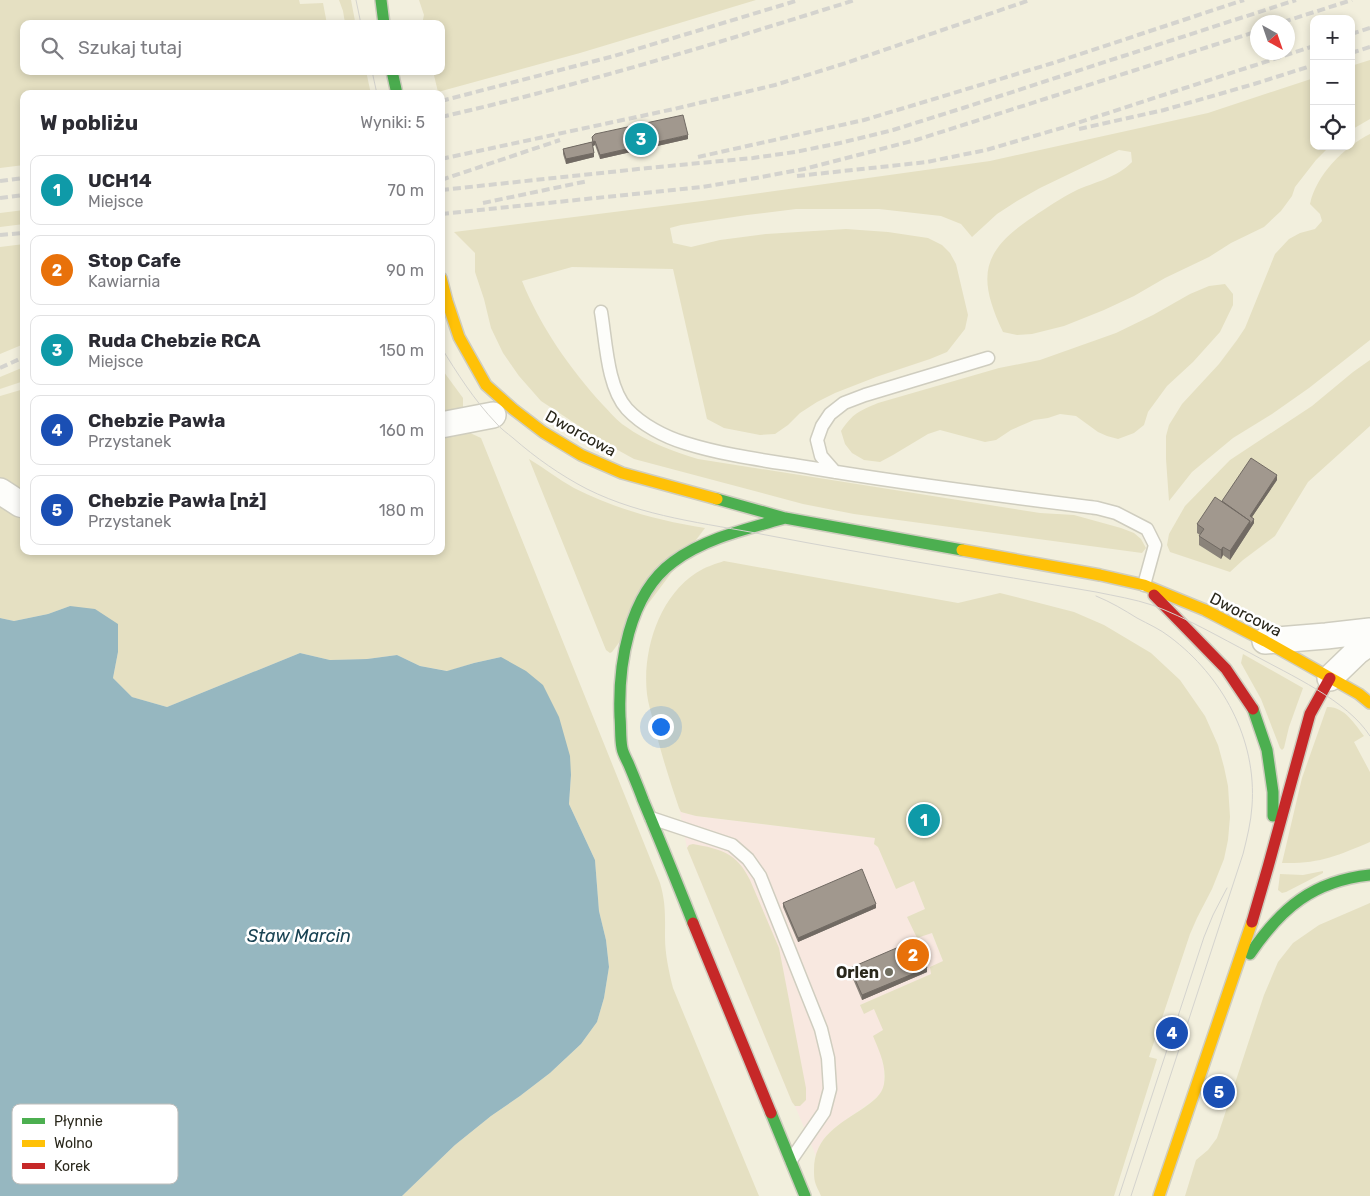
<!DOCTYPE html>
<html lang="pl">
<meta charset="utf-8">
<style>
body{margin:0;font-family:Rubik,sans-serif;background:#f7f7f7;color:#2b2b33}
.controls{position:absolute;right:15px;top:15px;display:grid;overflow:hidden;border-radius:10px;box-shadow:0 2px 8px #0003}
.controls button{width:45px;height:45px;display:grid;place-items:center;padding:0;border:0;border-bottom:1px solid #e1e1e2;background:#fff;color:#2b2b33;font:25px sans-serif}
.compass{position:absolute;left:1250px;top:15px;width:45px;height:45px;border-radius:50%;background:#fff;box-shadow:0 2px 8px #0003;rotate:140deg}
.you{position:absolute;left:660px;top:726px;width:18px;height:18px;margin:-12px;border:4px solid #fff;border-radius:50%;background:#1a73e8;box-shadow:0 0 0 8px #1a73e833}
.badge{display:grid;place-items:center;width:32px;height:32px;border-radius:50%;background:#7c3aed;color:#fff;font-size:16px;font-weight:700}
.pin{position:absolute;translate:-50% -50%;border:2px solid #fff;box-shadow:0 1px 5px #0006}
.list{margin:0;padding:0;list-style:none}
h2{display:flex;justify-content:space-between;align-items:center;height:65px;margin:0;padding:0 20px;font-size:21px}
h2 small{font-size:16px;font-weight:400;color:#7c7c81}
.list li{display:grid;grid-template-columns:32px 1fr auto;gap:15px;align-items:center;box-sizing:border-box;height:70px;margin:0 10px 10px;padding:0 10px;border:1px solid #e1e1e2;border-radius:10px}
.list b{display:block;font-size:19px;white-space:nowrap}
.list p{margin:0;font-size:16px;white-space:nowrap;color:#7c7c81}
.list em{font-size:16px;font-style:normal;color:#7c7c81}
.icon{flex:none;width:28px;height:28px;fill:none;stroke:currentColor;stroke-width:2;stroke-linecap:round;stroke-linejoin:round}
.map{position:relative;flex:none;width:1370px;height:1196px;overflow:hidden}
.search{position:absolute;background:#fff;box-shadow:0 2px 8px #0003;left:20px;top:20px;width:425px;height:55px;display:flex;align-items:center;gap:12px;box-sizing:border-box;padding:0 18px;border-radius:10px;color:#7c7c81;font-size:19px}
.panel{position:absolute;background:#fff;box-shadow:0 2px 8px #0003;left:20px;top:90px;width:425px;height:465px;border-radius:10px}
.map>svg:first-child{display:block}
.commercial{fill:#f8e8e0}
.green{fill:#e5e0c2}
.water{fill:#96b7c0}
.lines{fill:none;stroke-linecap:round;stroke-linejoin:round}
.lane-casing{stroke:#cfcdbf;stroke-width:15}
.street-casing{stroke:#cfcdbf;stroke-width:28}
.fast-casing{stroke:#cfcdbf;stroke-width:14}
.slow-casing{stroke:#cfcdbf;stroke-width:14}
.jam-casing{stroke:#cfcdbf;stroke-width:14}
.lane{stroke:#fdfdfa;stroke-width:12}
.street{stroke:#fdfdfa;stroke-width:25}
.fast{stroke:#4caf50;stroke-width:11}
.slow{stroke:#ffc107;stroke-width:11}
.jam{stroke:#c62828;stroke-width:11}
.tram{stroke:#d4d3ce;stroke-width:1}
.rail{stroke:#d4d3ce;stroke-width:4;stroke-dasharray:8 4;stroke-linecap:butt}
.wall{fill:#8a837a}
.shaded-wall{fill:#716a63}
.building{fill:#a1988e;stroke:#716a63}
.poi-dot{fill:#6f6d5f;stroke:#fff;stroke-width:2}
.labels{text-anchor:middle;stroke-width:5;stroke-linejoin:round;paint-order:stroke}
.street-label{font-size:16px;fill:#29271b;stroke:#fff}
.poi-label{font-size:16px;font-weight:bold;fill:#29271b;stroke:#fff;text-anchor:end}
.water-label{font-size:18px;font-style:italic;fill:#194353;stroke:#fff}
.key{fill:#fff;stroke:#bfbebb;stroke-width:1}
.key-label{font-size:14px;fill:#29271b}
</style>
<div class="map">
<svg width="1370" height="1196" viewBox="0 0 1370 1196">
<rect width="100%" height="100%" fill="#f2efdd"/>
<path class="commercial" d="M679,808L681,812L696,816L875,838L874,844L878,847L896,888L914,881L925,909L907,917L931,932L943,961L932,974L860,1005L874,1009L884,1030L881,1056L884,1067V1085L881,1093L871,1102L833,1129L825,1137L819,1146L816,1156L795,1106L792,1102L687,848Z"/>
<path class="green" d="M0,0H299L300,4L323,3L327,24H24V71H366L371,94H24V165L0,168Z
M339,0H351L355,21L345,23L343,11Z
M419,0H756L580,53L438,92L433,71H441V24H422L424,15Z
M1370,60V119L1351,130V66Z
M1314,78V146H1330L1316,160L1295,187L1292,196L1281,211L1264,227L1231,243L1209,257L1165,278L1134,296L1104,310L1064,326L1032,334L1017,335L1003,332C977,277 981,251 1033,217C1046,208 1061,198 1075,191C1094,182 1117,178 1132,162L1131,152L1119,150L1040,188L1017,201L997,214L972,237L961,224L941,216L879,209H796L747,215L681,225L670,228L673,243L691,247L720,240L766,234L846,229L888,232L928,238L942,245L950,253L956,264L968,315L965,329L947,352L930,359L876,377L835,393L817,402L800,413L788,425L775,434L760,435L724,428L707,419L673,269L572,267L522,281C540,326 570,369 603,405C610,412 617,421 625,426C647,442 672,451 698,459L1040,513L1074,515L1121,528L1134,533L1141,539L1146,548L1142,553L854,514L803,504L634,459L605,443L541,401L519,376L503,353L491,328L484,299L475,272V253L454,232L702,201L990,161L1208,113Z
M1370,134V340L1309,388L1272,414L1233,438L1192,472L1169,501L1166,459V436L1169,425L1182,404L1219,364L1237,340L1245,328L1275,254L1289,239L1300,233L1315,229L1322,221L1320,214L1310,204C1316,175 1344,147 1370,134Z
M24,210V224L0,227V213Z
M24,244V344L0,354V247Z
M1225,284L1233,294V305L1220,332L1193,362L1167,386L1148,412L1144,425L1134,433L1118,439L1107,436L1098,432L1076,416L1060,414L1048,418L1034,420L1011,430L996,440L985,442L940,430L928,434L893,455L880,462L864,460L852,453L845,444L841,431C853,413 859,411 878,403L999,368L1040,360L1116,333L1153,315L1190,294L1209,286Z
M1370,360V426L1308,482L1275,536L1243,560L1230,572L1170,552L1167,545L1169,534L1185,506L1230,460L1312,406L1353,372Z
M24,367V381L0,389V377Z
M441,368L463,398V407L441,418Z
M24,389V497L0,483V396Z
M468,432L481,438L660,883C666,903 665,917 665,937C665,954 669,972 673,988L759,1196H402L455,1145L491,1116L520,1096L550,1073L581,1044L597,1022L604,998L609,967L606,940L599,911L595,860L569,804L571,775L501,657L474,663L448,671L420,666L397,655L367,659L330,660L300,653L167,707L132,697L113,678L118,652L70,606L48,614L14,621L0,618V505L24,516V551H441V436Z
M529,459C544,468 558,479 574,488C615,509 660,521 705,528L612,652L610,653L606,650Z
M724,561L958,603L1000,593L1074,612L1104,625L1151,653L1180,680L1205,716L1218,745L1224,767L1228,786L1230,817L1228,840L1224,859L1212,889L1197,918L1190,934L1149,1057L1157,1059L1114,1196H821C819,1191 816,1186 815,1182C814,1178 814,1174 814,1170C814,1136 840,1124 865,1107C873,1101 882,1095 884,1084C887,1066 879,1051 873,1036L883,1030L874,1009L864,1014L860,1005L931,974L930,967L943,961L932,933L917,938L907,917L925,909L914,881L896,889L878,847L874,844L875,838L696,816L681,812L679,808C669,779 660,750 653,720C651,712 648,703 647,694C642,651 659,597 696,573C705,567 715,564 724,561Z
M1243,654L1303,688L1289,727L1284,748L1282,750L1280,748L1261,699L1241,663Z
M1327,707C1344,706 1355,724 1364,736L1354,742L1370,772V842C1337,856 1319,864 1282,863L1302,778Z
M693,844C721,849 737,853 750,880L779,948L806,1088V1100L800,1106H795L792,1102L687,848L689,845Z
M1323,871V873L1286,892L1282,893L1278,890L1280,874L1303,875Z
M1370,903V1196H1185L1196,1160L1208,1150L1217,1138L1264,995L1278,962L1293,943L1319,925Z"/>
<path class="water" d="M70,606L95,609L118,624V652L113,678L132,697L167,707L300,653L330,660L367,659L397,655L420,666L447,671L474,663L501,657L526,671L543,685L559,717L570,756L571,775L569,804L595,860L599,911L606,940L609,967L604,998L597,1022L581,1044L550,1073L520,1096L491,1116L455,1145L402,1196H0V618L14,621L48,614Z"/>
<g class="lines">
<defs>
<path id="lane" d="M601,312C606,341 607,387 627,409C642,425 665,437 685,443C726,456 770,461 812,468C906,484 1002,496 1097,508L1116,513L1147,529L1155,545L1144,585
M835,472L821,456L817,440L822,426L830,414L844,403L865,395L988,358
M651,818L732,845L748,859L760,876L821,1029L828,1058L830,1089L824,1112L791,1160"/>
<path id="street" d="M441,425L493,415
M0,491L20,504L24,505
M1265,641L1326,636L1370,631
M1330,678L1358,651L1370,643"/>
<path id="fast" d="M381,0L384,24
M392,71L397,94
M717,499L785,518L962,550
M1253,709L1267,750L1273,792V816
M693,923C677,882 660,841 643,800C639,789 634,777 629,765C627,760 623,754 622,748C620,738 621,727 620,717C618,666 628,595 673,562C705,538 747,529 785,518
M1250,954C1281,908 1313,881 1370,875
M771,1113L805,1196"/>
<path id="slow" d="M441,278L447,301L459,337L486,385L513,409L543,432L581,455L622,473L717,499
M962,550L1100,575L1144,585L1205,610L1265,641L1359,694L1370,703
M1159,1196L1252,922"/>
<path id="jam" d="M1154,595L1226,669L1253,709
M1252,922L1268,867L1310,714L1330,678
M693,923L771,1113"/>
</defs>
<use href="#lane" class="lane-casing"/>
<use href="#street" class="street-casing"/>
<use href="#fast" class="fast-casing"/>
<use href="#slow" class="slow-casing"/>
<use href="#jam" class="jam-casing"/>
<use href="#lane" class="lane"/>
<use href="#street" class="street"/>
<use href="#fast" class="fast"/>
<use href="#slow" class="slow"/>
<use href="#jam" class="jam"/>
<path class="tram" d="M356,0L361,24
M372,71L377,94
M441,347C457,373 474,400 496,423C501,429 507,433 513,438C536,458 560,475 587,489C643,517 705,523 766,535C875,556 986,573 1096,592C1115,596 1134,599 1152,605C1187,618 1219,637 1252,654C1290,675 1347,700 1370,736
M1096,596C1111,602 1124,610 1137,618C1148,624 1160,629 1170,637C1222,676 1257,739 1252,806C1251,822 1247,838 1243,854L1131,1196
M1119,1196L1204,937L1213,915L1227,888"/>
<path class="rail" d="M1283,22L1352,0
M1351,34L1370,28
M1351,53L1370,47
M441,101L614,56L799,0
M441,117C581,85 718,43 855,0
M1079,129L1164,110L1254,84L1314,65
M698,157L864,120L904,108L1053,63L1244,0
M441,159L674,109L775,85L846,63L1030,0
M797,176L927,162L986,150L1065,127L1314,46
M441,180L560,140
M0,181L24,178
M441,190L648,168L753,158L795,152L840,143L893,130L963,108L1296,0
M0,198L24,195
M483,203L588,181
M441,214L702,187L756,178L804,169L916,140L1258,31
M0,235L24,233
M0,368L24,357"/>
</g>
<path class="wall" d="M592,137L688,139L600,159L595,145L593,146L594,157L566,164L563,154V149L592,142Z
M1277,480L1252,517L1254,523L1230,560L1223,555L1221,559L1199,545V536L1200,535L1197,533V524L1222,501Z
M916,810L931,826L923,829L916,814Z
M783,903L876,908L798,942L783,907Z
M850,968L927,972L862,1000L850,972Z"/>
<path class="shaded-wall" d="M688,135V139L600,159V155Z
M595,141V145L593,146V142Z
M594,153V157L566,164V159Z
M1277,475V480L1250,520V516Z
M1254,519V523L1250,529V525Z
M1250,521V529L1230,560V551Z
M1223,547V555L1221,559V550Z
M931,821V826L923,829V825Z
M876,904V908L798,942V938Z
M927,968V972L862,1000V995Z"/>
<path class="building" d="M683,115L688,135L600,155L595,141L593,142L592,137L595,134Z
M592,142L594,153L566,159L563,149Z
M1251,458L1277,475L1250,516L1254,519L1250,525V521L1222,501Z
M1215,497L1250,521L1230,551L1223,547L1221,550L1199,536L1204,529L1197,524Z
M925,806L931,821L923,825L916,810Z
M862,869L876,904L798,938L783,903Z
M915,940L927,968L862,995L850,968Z"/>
<circle class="poi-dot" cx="889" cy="972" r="5"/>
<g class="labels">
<g class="street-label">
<text transform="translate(581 433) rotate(29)" y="6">Dworcowa</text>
<text transform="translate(1246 614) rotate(27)" y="6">Dworcowa</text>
</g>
<g class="poi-label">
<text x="879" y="978">Orlen</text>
</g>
<g class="water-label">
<text x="299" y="942">Staw Marcin</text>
</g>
</g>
<rect x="12" y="1104" width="166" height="80" rx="8" class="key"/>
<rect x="22" y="1118" width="23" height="6" fill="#4caf50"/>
<rect x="22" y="1140" width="23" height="7" fill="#ffc107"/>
<rect x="22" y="1163" width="23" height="6" fill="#c62828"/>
<g class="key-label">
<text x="54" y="1126">Płynnie</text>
<text x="54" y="1148">Wolno</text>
<text x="54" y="1171">Korek</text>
</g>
</svg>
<div class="controls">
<button>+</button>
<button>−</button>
<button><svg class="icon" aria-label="locate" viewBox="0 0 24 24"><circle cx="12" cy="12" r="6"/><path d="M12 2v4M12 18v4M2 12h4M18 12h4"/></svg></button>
</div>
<svg class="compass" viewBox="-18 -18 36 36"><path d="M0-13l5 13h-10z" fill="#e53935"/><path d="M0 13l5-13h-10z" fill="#7c7c81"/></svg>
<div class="you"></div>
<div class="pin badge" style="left:924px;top:820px;background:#0f9aa8">1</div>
<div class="pin badge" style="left:913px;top:955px;background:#e8710a">2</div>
<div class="pin badge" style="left:641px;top:139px;background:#0f9aa8">3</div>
<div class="pin badge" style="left:1172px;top:1033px;background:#1a4fb4">4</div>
<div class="pin badge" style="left:1219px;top:1092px;background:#1a4fb4">5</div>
<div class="search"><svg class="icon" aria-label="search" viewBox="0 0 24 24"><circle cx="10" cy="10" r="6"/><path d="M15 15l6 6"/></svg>Szukaj tutaj</div>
<section class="panel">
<h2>W pobliżu<small>Wyniki: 5</small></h2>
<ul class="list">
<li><span class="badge" style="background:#0f9aa8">1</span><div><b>UCH14</b><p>Miejsce</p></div><em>70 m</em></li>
<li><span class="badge" style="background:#e8710a">2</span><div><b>Stop Cafe</b><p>Kawiarnia</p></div><em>90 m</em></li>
<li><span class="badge" style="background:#0f9aa8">3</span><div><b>Ruda Chebzie RCA</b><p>Miejsce</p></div><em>150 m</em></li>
<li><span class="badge" style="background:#1a4fb4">4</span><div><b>Chebzie Pawła</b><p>Przystanek</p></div><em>160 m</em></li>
<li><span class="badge" style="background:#1a4fb4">5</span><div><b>Chebzie Pawła [nż]</b><p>Przystanek</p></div><em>180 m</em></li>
</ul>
</section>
</div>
